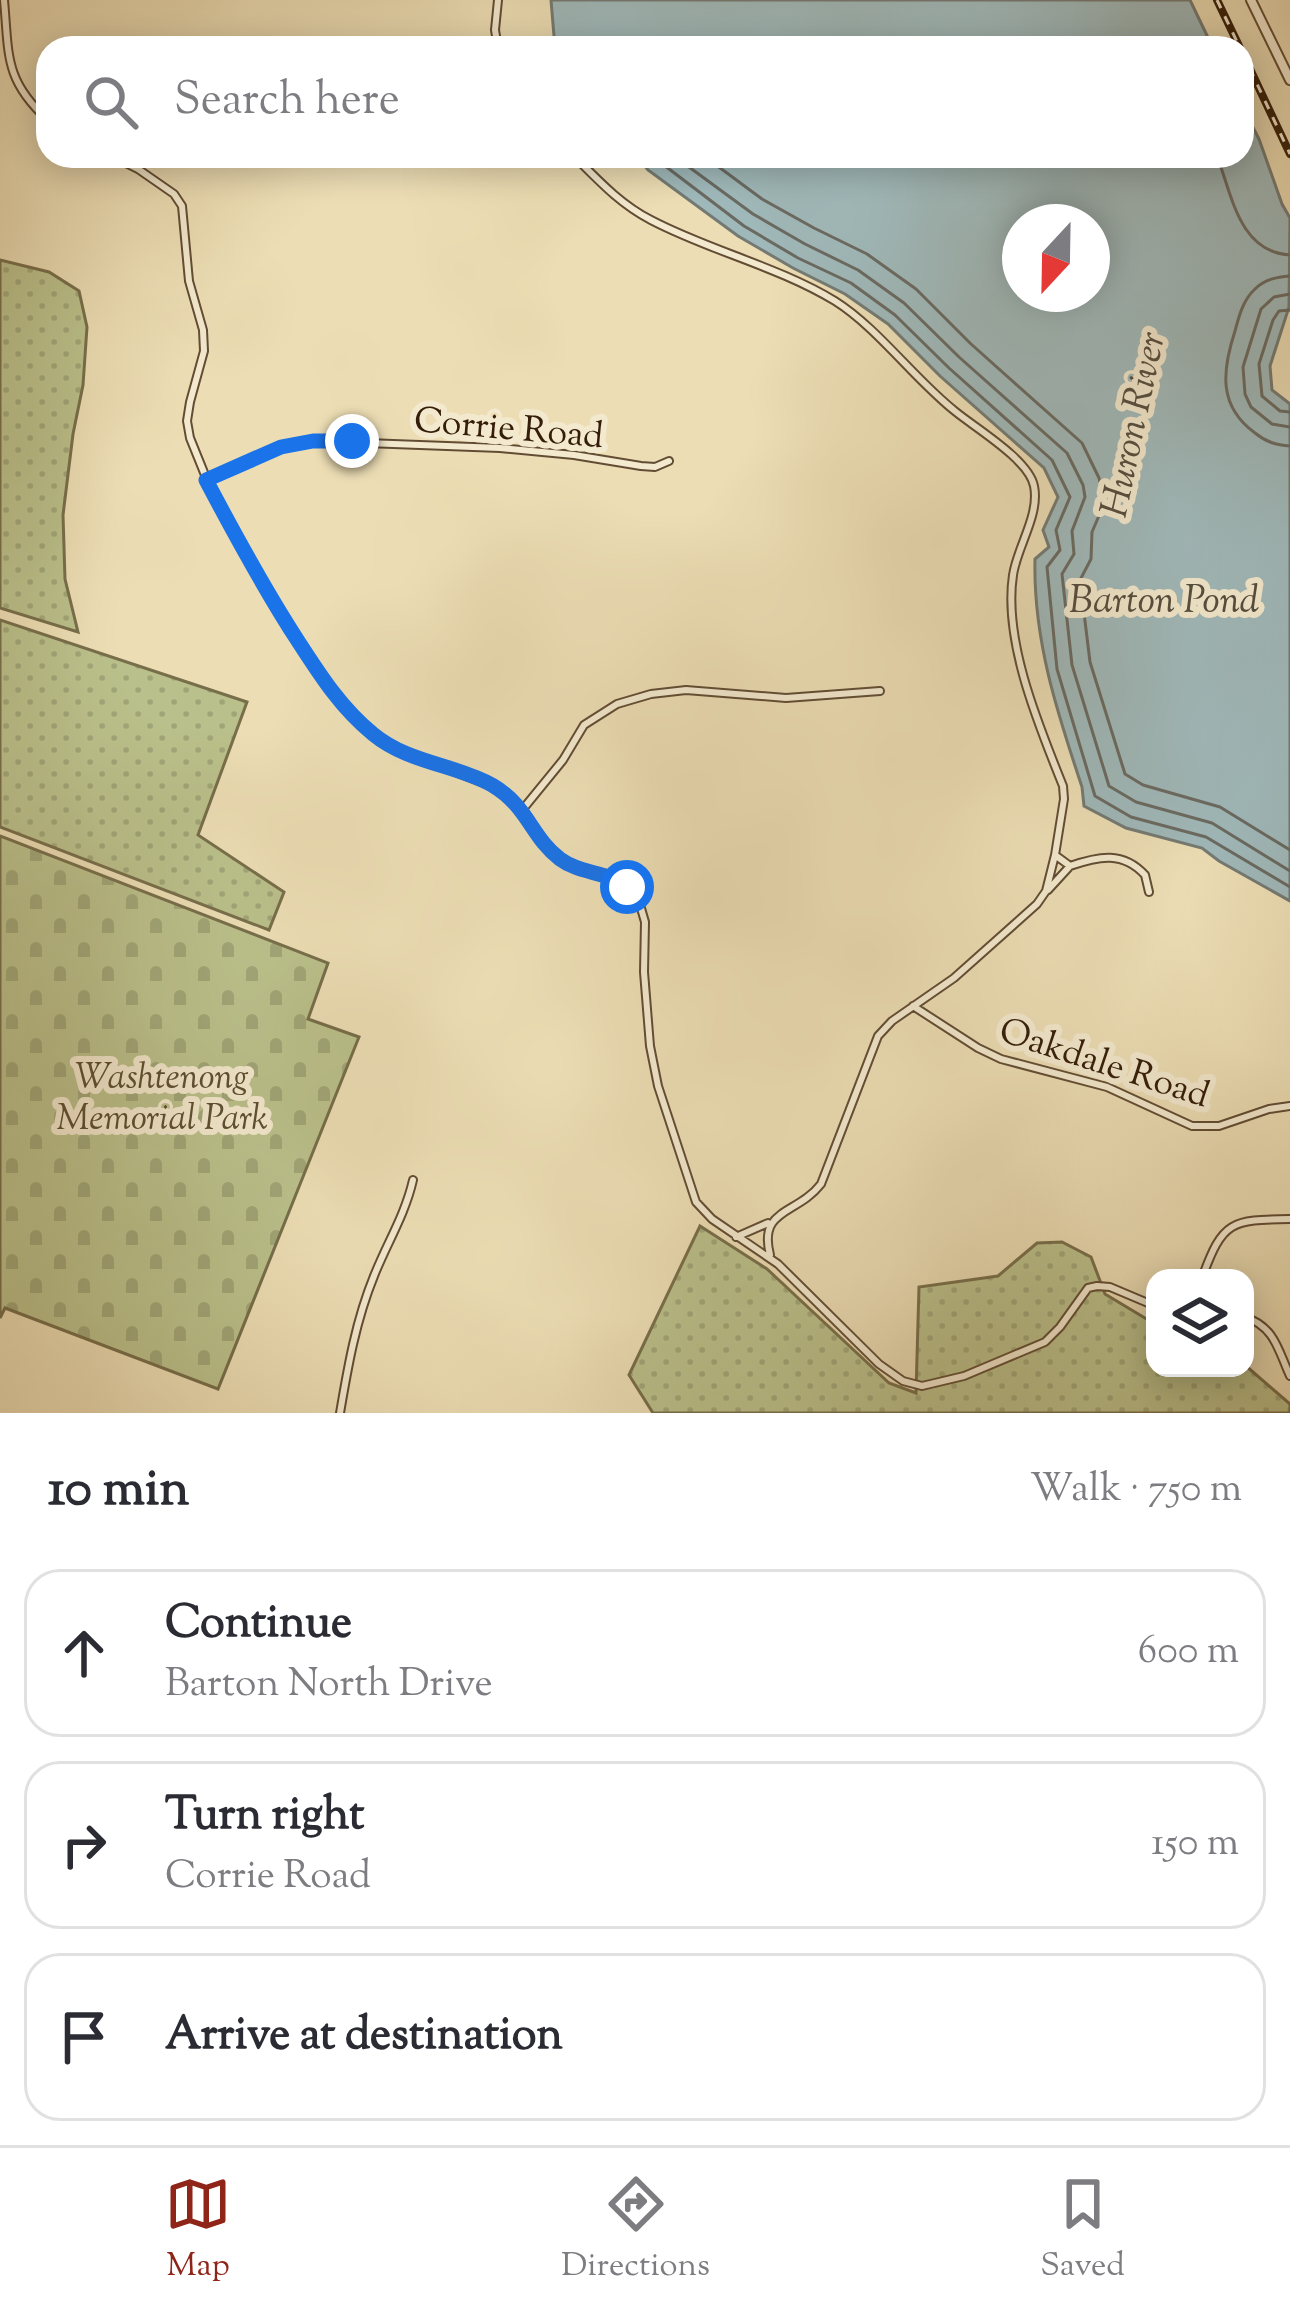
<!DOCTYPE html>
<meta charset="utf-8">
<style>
body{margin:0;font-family:"Sorts Mill Goudy",serif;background:#f7f7f7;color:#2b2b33}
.controls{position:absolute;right:36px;bottom:36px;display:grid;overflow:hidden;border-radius:24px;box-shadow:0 6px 30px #0003}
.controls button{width:108px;height:108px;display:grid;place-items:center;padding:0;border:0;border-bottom:3px solid #e1e1e2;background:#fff;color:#2b2b33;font:60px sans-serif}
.compass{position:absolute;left:1002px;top:204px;width:108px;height:108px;border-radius:50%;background:#fff;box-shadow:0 6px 30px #0003;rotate:202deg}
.stop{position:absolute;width:36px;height:36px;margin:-27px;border:9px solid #1a73e8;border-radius:50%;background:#fff}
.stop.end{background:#1a73e8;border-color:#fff;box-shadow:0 3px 12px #0008}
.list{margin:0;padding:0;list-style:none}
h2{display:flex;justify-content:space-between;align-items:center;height:156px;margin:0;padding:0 48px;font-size:51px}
h2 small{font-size:39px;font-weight:400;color:#7c7c81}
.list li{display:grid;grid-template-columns:78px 1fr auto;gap:36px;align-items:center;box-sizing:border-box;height:168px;margin:0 24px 24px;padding:0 24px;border:3px solid #e1e1e2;border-radius:36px}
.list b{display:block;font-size:45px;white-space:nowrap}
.list p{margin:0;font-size:39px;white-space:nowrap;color:#7c7c81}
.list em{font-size:39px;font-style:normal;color:#7c7c81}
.icon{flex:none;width:66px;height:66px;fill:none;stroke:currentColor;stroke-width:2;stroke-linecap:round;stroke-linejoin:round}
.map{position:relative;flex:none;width:1290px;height:1413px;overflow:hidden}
.search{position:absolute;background:#fff;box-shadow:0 6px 30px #0003;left:36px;right:36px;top:36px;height:132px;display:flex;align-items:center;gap:30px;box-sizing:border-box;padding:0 42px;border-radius:36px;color:#7c7c81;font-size:45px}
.sheet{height:732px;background:#fff}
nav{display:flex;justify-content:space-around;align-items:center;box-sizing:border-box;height:168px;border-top:3px solid #e1e1e2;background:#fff;font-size:33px;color:#7c7c81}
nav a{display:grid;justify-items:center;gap:6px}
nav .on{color:#8f2418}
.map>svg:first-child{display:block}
.grass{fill:url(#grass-dots);stroke:#776e4a;stroke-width:3}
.cemetery{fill:url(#cemetery-stones);stroke:#776e4a;stroke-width:3}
.water{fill:#9fb8b9;stroke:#747a73;stroke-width:3;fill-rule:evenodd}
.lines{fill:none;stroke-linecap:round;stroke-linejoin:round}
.shore{stroke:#6a6a61;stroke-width:3}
.minor-casing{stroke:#624d34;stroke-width:10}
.tertiary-casing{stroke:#624d34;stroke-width:12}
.minor{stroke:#f3e9ce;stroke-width:6}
.tertiary{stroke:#f3e9ce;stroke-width:8}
.rail-casing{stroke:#341d09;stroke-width:8}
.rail{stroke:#f3e9ce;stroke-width:3;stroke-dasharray:9;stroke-linecap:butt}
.route{stroke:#1a73e8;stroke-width:15}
.labels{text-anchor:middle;stroke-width:12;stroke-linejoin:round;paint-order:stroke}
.street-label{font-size:36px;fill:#341d09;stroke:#f3e9ce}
.park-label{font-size:36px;font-style:italic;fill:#5c4e30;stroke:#f3e9ce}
.water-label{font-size:39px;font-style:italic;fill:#544c3e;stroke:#f3e9ce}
</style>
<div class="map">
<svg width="1290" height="1413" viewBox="0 0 1290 1413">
<defs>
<pattern id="grass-dots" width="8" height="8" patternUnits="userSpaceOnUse" patternTransform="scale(3)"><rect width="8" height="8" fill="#bac08b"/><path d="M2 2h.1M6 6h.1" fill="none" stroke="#a0a577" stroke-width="1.8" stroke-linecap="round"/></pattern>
<pattern id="cemetery-stones" width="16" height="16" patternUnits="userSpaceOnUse" patternTransform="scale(3)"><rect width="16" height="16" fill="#bac08b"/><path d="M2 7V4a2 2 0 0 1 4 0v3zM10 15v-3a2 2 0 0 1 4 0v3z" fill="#a0a577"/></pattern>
</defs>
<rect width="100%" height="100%" fill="#ecddb4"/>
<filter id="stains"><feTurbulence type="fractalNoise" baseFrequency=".00167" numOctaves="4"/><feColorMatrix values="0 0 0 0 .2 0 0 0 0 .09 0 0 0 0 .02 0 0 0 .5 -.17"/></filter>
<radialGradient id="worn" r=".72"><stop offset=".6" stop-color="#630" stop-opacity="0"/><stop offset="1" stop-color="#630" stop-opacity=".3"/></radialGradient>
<path class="grass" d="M0,260L49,272L79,291L87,327L83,385L73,434L63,515L65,579L78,632L0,608Z
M0,620L247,702L198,835L284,892L269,930L0,827Z
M700,1226L767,1269L889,1383L916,1393L919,1287L998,1276L1037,1243L1062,1242L1091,1257L1105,1294L1155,1324V1368H1245V1365L1290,1404V1413H653L629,1375Z"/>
<path class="cemetery" d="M0,836L328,963L308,1019L359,1037L218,1389L5,1308L0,1318Z"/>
<path class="water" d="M551,0H1190L1213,48H555Z
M1242,106L1259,139L1282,204L1290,218L1289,307L1270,366L1272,390L1290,404V901L1219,861L1202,848L1126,828L1084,806L1082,787C1057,712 1033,639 1035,559L1049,547L1043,530L1058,497L1044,468L940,376L888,324L845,294L793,268L738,236L648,170L637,156H1242ZM1092,222V294H1020V222Z"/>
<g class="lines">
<path class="shore" d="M652,156L744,226L798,258L851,283L895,315L949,368L1052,460L1070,497L1056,530L1060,550L1047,567L1057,669L1095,796L1131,817L1206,837L1290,887
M674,156L753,214L805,244L858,270L904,303L959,357L1067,453L1083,485L1085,497L1072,531L1074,554L1062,574L1072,665L1109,786L1136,802L1212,823L1290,871
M704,156L762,199L814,228L867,254L916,289L971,344L1082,443L1099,478L1103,497L1101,511L1092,532L1091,559L1080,580L1090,662L1125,774L1143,785L1220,807L1290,850
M1217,156C1232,195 1239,252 1290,255
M1290,276C1277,277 1265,279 1255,289C1243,300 1239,316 1235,331C1222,371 1218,406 1255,433C1266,442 1276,445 1290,446
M1290,294L1274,297L1261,309L1243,367L1245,394L1251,407L1272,424L1290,427
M1290,310L1279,311L1273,320L1259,364L1262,396L1280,411L1290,412"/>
<defs>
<path id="minor" d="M4,0C9,55 4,80 48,120
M498,48L495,30L498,0
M112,156L138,169L174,194L182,206L189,281L203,330L204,351L190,402L187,421L190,438L207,480L254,572L337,700L378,738L398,750L492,786L523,809L545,846L561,860L573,867L606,874L618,880L638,898L645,922L644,972L650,1046L658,1086L696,1202L712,1219L778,1264L879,1364L903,1381L922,1386L964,1376L1045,1342L1060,1327L1088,1288L1097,1286L1110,1287L1155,1306
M574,156C598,180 620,204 651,220C710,251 777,266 835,301C878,328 915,380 956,412C977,429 1029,460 1034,486C1040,515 1017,547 1013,575C1003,641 1039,726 1063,786L1064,799L1055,855L1070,866C1099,856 1123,851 1145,875L1149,892
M207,480L282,447L313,441L500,448L574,455L641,466L655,467L669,461
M523,809L563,760L584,725L617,704L651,694L686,690L786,698L880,691
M1048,890L1070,866
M913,1006L978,1048L1001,1059L1107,1087L1192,1126H1219L1269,1109L1290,1106
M736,1237L768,1223
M770,1255C758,1208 797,1215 821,1184L878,1036L892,1021L954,978L1037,904L1046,891L1055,855
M1202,1278C1223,1220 1231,1220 1290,1219
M1245,1317C1275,1327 1278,1350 1290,1376
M340,1413C348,1366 356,1320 374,1276C387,1243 405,1215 413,1180"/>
<path id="tertiary" d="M1251,0L1290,80"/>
</defs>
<use href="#minor" class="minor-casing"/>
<use href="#tertiary" class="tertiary-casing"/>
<use href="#minor" class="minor"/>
<use href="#tertiary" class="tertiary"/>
<defs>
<path id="rail" d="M1217,0L1240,48
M1242,52L1290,154"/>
</defs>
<use href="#rail" class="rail-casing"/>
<use href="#rail" class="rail"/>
</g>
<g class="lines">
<path class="route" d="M352,441H313L281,447L206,480C235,535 264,589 298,641C320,675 341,708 373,734C408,763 454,764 492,785C528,806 531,837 560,859C580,874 607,871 627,887"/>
</g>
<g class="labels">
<g class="street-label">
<text transform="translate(509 426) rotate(5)" y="13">Corrie Road</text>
<text transform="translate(1105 1061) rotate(18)" y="13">Oakdale Road</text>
</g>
<g class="park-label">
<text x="162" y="1088">Washtenong<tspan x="162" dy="41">Memorial Park</tspan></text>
</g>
<g class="water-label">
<text transform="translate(1131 424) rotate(-78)" y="14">Huron River</text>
<text x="1164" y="612">Barton Pond</text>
</g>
</g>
<rect width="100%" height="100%" filter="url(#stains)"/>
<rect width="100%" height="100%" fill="url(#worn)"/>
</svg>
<div class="controls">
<button><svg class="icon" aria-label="layers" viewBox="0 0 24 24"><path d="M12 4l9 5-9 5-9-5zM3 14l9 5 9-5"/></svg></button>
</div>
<svg class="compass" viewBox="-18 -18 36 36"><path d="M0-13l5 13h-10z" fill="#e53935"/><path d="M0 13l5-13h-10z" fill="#7c7c81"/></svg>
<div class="stop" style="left:627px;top:887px"></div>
<div class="stop end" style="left:352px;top:441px"></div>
<div class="search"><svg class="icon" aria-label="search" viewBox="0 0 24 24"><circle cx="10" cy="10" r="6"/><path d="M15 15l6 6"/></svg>Search here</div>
</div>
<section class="sheet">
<h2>10 min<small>Walk · 750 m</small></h2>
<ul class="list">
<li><svg class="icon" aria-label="ahead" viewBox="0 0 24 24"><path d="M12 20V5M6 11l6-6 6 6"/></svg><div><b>Continue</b><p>Barton North Drive</p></div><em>600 m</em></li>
<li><svg class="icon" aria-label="right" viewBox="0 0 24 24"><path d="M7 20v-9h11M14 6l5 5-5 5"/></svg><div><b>Turn right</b><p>Corrie Road</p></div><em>150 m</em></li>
<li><svg class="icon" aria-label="arrive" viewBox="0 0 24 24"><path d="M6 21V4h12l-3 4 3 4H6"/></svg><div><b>Arrive at destination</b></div></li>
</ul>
</section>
<nav>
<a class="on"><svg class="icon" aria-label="map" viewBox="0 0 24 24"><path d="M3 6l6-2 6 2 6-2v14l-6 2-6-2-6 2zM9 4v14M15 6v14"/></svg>Map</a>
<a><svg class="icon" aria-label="directions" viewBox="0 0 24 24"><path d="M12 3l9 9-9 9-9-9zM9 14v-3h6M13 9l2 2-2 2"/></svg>Directions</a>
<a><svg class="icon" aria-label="saved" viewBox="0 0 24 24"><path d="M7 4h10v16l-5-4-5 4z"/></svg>Saved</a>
</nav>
